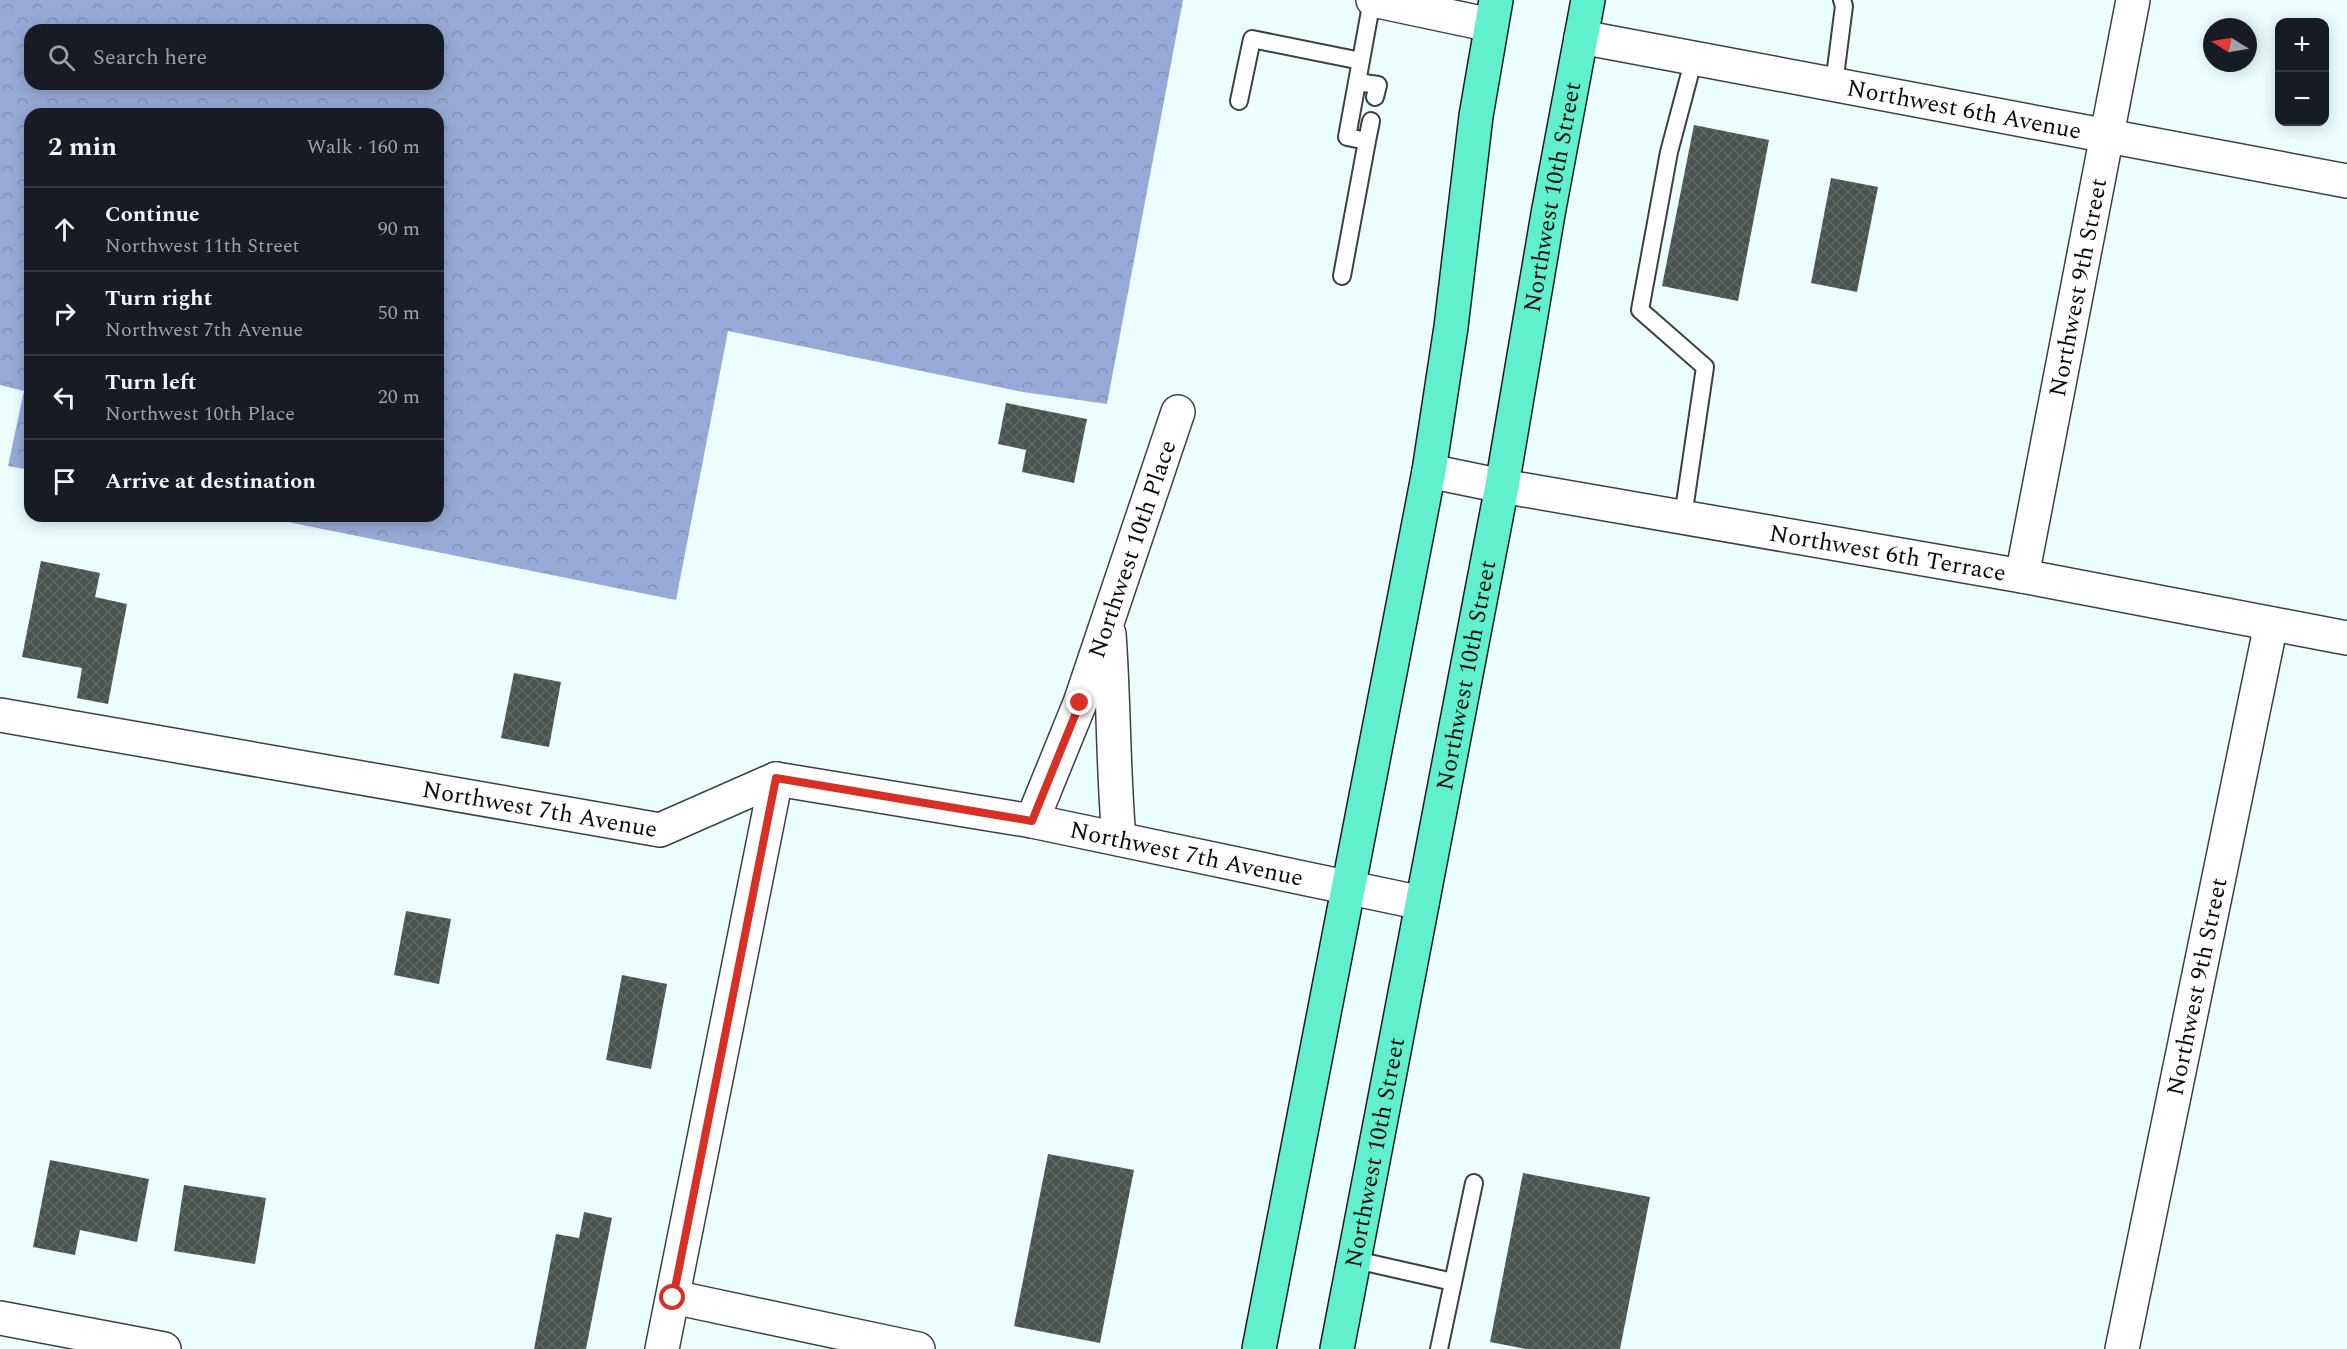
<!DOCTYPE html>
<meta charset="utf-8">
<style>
body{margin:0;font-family:Spectral,serif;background:#242831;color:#f1f3f6}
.controls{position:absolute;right:18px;top:18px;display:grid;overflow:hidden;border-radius:12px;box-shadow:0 3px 15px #0003}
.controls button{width:54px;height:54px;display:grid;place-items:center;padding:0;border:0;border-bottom:2px solid #363941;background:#171b24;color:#f1f3f6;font:30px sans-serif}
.compass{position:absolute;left:2203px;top:18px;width:54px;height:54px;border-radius:50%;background:#171b24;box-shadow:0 3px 15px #0003;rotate:281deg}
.stop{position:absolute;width:18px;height:18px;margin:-14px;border:4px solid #d93025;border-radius:50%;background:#fff}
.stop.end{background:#d93025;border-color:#fff;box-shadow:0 2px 6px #0008}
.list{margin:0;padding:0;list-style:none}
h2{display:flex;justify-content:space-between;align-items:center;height:78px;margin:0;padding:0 24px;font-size:26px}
h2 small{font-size:20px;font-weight:400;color:#9ea1a6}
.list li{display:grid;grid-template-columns:39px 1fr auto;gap:18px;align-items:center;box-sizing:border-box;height:84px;padding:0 24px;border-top:2px solid #363941}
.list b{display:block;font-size:22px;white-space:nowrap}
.list p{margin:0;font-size:20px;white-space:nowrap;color:#9ea1a6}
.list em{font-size:20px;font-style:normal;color:#9ea1a6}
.icon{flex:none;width:33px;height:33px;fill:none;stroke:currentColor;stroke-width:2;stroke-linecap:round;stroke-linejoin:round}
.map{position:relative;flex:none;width:2347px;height:1349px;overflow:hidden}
.search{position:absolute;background:#171b24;box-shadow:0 3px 15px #0003;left:24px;top:24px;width:420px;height:66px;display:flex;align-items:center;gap:15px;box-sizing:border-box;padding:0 21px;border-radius:18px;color:#9ea1a6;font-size:22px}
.panel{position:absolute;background:#171b24;box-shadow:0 3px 15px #0003;left:24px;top:108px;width:420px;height:414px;border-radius:18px}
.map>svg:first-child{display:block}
.forest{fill:url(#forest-crowns);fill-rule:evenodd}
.building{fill:url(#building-cross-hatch)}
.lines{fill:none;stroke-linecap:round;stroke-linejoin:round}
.service-casing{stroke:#3f3f3f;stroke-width:20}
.minor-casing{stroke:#3f3f3f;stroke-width:36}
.trunk-casing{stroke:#1d1d1d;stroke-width:36}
.service{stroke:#fff;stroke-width:16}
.minor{stroke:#fff;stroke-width:33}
.trunk{stroke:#60f0cd;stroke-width:33}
.route{stroke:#d93025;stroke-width:8}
.labels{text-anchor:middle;stroke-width:6;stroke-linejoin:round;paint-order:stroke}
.street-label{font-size:24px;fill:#0c0c0c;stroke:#fff}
</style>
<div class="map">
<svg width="2347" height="1349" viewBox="0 0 2347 1349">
<defs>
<pattern id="forest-crowns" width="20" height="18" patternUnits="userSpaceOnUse" patternTransform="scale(1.5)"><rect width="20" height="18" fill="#97aad7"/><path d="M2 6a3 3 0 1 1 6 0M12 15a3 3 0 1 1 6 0" fill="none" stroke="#8191b7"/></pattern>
<pattern id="building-cross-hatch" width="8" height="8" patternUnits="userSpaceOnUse" patternTransform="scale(1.5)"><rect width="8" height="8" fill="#49544f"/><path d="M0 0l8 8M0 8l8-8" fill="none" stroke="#5f6864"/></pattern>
</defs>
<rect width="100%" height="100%" fill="#ebfefd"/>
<path class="forest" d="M0,0H1183L1107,404L1023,392L728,331L676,600L258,516H438V114H30V470L8,466L24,391L0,385ZM30,30H438V84H30Z"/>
<path class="building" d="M1694,125L1769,140L1738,301L1662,286Z
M1831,178L1878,187L1857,292L1811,283Z
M1006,403L1087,419L1074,483L1022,472L1026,450L998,444Z
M41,561L100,573L95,597L127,604L108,704L77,698L82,668L22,657Z
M514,673L561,682L549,747L501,738Z
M406,911L451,919L439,984L394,975Z
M622,975L667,984L651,1069L606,1060Z
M1048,1154L1134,1170L1100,1343L1014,1326Z
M50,1160L149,1179L137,1242L80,1230L75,1255L33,1247Z
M1523,1173L1650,1197L1620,1349H1526L1490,1342Z
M184,1185L266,1198L255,1264L174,1251Z
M584,1212L612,1218L586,1349H534L556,1234L579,1238Z"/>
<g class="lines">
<defs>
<path id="service" d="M1357,82L1378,85L1375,97
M1834,84L1844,6L1842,0
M1239,101L1252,39L1361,61
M1371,121L1367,141L1347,137L1372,0
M1342,276L1367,141
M1683,517L1705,367L1640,310L1669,152L1694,58
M1356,1260L1453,1282
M1439,1349L1474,1183"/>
<g id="minor">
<path d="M1373,0L1491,25"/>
<path id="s1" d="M1581,37L2347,181"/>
<path id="s2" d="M1429,471L1502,486L2022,576L2347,638"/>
<path id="s3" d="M2022,576L2133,0"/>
<path d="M1109,634C1114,702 1113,771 1119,839"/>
<path id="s4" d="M0,715L660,830L776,779L1032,821L1422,903"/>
<path id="s5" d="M1032,821L1080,703L1178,412"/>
<path d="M673,1297L918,1349"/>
<path d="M0,1318L164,1349"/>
<path d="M662,1349L776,779"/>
<path id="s6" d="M2122,1349L2271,624"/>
</g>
<g id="trunk">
<path d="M1259,1349L1429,471L1451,327L1476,116L1496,0"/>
<path id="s7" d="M1337,1349L1502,486L1548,214L1588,0"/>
</g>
</defs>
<use href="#service" class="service-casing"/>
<use href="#minor" class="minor-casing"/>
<use href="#trunk" class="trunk-casing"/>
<use href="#service" class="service"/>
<use href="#minor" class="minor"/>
<use href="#trunk" class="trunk"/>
</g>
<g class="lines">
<path class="route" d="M673,1298L776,778L1032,821L1080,703"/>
</g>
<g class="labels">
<g class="street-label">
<text dy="8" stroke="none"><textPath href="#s1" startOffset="390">Northwest 6th Avenue</textPath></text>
<text dy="8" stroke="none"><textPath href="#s7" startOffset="1172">Northwest 10th Street</textPath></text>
<text dy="8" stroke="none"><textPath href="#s3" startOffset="294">Northwest 9th Street</textPath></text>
<text dy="8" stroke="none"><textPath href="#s5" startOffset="290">Northwest 10th Place</textPath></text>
<text dy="8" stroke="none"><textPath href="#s2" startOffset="466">Northwest 6th Terrace</textPath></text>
<text dy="8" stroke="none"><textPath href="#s7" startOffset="686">Northwest 10th Street</textPath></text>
<text dy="8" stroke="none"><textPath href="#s4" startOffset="548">Northwest 7th Avenue</textPath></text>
<text dy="8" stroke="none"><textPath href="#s4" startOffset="1214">Northwest 7th Avenue</textPath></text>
<text dy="8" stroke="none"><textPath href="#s6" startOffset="370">Northwest 9th Street</textPath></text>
<text dy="8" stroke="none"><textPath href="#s7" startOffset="200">Northwest 10th Street</textPath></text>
</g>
</g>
</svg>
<div class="controls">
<button>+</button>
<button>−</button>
</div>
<svg class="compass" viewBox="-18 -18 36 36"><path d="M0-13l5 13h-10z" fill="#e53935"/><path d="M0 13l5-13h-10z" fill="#9ea1a6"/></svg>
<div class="stop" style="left:673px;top:1298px"></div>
<div class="stop end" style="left:1080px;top:703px"></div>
<div class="search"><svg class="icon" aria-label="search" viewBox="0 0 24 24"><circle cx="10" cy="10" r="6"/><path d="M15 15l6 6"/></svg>Search here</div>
<section class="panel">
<h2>2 min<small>Walk · 160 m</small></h2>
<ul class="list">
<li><svg class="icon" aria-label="ahead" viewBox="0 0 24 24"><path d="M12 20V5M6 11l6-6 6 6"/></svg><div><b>Continue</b><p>Northwest 11th Street</p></div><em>90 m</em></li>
<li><svg class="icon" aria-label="right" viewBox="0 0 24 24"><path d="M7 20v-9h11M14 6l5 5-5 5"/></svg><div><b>Turn right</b><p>Northwest 7th Avenue</p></div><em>50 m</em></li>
<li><svg class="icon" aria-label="left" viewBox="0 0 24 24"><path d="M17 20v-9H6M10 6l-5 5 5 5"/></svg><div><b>Turn left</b><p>Northwest 10th Place</p></div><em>20 m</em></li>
<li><svg class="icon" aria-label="arrive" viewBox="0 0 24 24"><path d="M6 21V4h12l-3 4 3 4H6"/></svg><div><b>Arrive at destination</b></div></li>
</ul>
</section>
</div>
